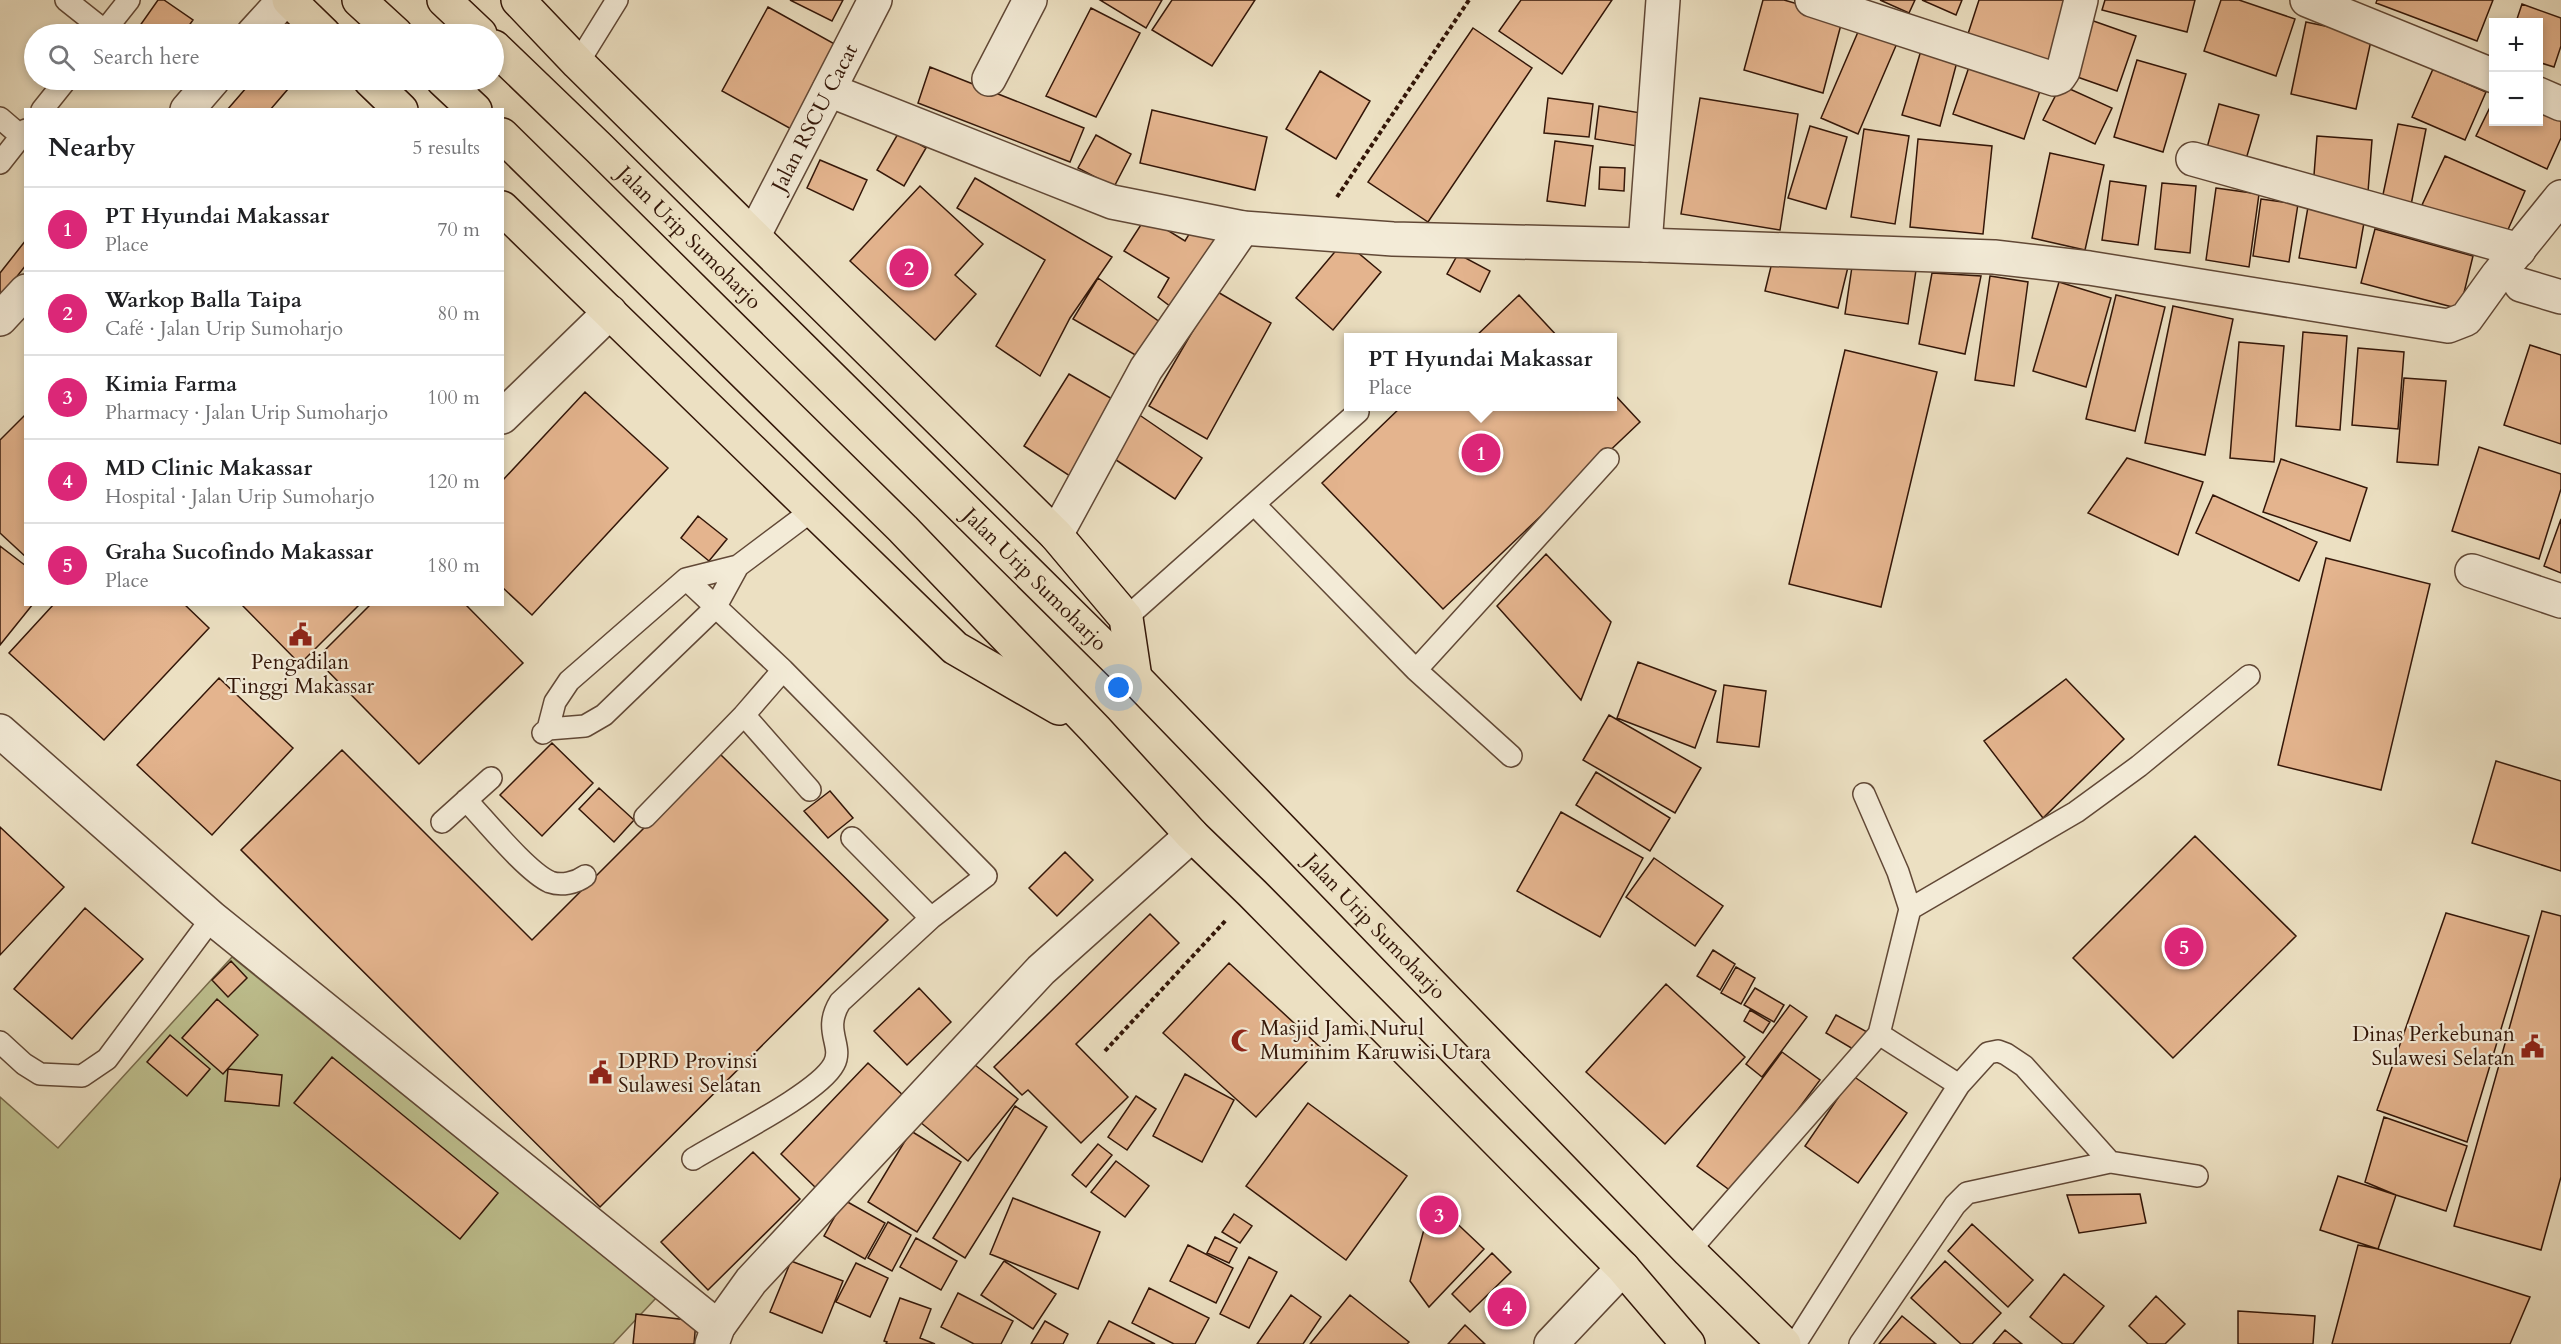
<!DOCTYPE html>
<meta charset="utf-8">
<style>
body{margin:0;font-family:Cardo,serif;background:#f2f2f2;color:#202124}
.controls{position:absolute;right:18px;top:18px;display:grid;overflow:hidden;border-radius:0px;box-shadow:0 3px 9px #0003}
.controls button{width:54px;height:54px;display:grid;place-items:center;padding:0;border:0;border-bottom:2px solid #e0e0e0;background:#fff;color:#202124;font:30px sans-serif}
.you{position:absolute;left:1119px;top:688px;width:21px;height:21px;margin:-15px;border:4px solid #fff;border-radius:50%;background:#1a73e8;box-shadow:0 0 0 9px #1a73e833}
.badge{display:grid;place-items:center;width:39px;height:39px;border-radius:50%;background:#db2777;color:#fff;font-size:20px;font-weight:700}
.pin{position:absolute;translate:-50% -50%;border:3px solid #fff;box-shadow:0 2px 6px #0006}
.popup{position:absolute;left:1344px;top:333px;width:273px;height:78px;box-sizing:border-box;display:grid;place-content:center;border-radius:0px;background:#fff;filter:drop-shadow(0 2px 4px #0005);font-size:20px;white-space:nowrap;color:#757577}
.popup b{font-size:22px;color:#202124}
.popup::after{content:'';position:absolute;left:50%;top:100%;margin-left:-12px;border:12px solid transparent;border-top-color:#fff}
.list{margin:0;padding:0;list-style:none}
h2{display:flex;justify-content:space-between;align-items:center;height:78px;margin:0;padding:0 24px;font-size:26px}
h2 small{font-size:20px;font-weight:400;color:#757577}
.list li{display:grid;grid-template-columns:39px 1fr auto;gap:18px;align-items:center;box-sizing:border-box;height:84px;padding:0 24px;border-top:2px solid #e0e0e0}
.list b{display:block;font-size:22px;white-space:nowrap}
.list p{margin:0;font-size:20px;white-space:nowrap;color:#757577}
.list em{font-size:20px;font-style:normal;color:#757577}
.icon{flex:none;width:33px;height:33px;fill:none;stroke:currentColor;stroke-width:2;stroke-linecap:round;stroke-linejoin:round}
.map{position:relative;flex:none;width:2561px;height:1344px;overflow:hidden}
.search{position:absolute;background:#fff;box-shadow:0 3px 9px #0003;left:24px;top:24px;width:480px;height:66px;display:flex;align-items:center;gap:15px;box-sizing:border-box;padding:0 21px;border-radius:33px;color:#757577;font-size:22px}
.panel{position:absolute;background:#fff;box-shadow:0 3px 9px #0003;left:24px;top:108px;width:480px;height:498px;border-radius:0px}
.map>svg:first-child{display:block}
.green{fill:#bec08f;stroke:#786b4c;stroke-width:1.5}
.building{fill:#e4b48e;stroke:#331608;stroke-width:1.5}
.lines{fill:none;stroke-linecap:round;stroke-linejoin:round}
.service-casing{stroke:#614836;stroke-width:24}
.minor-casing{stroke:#614836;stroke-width:36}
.trunk-casing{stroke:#331608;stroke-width:36}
.path{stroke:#331608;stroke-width:4;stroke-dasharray:4.5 3;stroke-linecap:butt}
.service{stroke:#f3ebd7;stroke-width:21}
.minor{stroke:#f3ebd7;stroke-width:33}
.trunk{stroke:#ece0c2;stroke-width:33}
.labels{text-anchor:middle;stroke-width:4.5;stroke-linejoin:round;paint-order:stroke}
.street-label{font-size:21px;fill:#331608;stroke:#f3ebd7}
.poi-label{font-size:21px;fill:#331608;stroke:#f3ebd7;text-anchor:start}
</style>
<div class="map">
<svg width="2561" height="1344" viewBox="0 0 2561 1344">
<rect width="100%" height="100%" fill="#ece0c2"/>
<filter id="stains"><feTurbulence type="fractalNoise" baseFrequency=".00333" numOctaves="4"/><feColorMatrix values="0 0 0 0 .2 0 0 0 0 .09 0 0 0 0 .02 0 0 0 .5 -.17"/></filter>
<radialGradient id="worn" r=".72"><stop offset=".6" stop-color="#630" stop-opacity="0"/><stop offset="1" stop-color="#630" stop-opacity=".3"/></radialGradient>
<path class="green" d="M232,957L656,1298L613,1344H0V1097L58,1148Z"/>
<path class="building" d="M158,0H164L193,20L183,34H150L139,27Z
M790,0H843L832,21Z
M1100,0H1162L1146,28Z
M1172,0H1255L1212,66L1152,30Z
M1521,0H1612L1562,74L1499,31Z
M1763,0H1784L1843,17L1823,93L1744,70Z
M1880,0H1915L1909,13Z
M1922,0H1962L1956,15Z
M1979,0H2073L2054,64L1967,37Z
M2105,0H2195L2187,32L2102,10Z
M2221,0H2239L2295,19L2276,76L2204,51Z
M2377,0H2493L2477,41L2376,3Z
M2522,4L2561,18V46L2554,67L2538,62V22H2516Z
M768,7L840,47L793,130L722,91Z
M1091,8L1140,33L1096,117L1046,96Z
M2085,18L2136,36L2117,91L2066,73Z
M2306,22L2372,36L2356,109L2291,94Z
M1861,25L1898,41L1858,134L1821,118Z
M1473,28L1532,68L1428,222L1368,182Z
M1922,47L1958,58L1940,126L1902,115Z
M2137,60L2186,74L2163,152L2114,137Z
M1971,61L2042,85L2024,139L1953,114Z
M930,67L1084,128L1070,162L918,103Z
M2433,69L2486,92L2465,140L2412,117Z
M1320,71L1370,101L1336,159L1286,129Z
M253,80H277L288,89L270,110H227Z
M2061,85L2112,108L2095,144L2043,120Z
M1548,98L1593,104L1589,137L1544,133Z
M1700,98L1798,114L1780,230L1681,214Z
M2494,99V122H2538V110L2561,121V138L2547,169L2476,136Z
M2219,104L2259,115L2244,166L2205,155Z
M1599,106L1641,113L1637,146L1595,139Z
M1152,110L1267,137L1255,190L1140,163Z
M2398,124L2426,129L2410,210L2381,204Z
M1810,126L1847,137L1826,209L1788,198Z
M1864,129L1909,136L1895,224L1851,217Z
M899,132L926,148L904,186L877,170Z
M1096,135L1131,154L1114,187L1078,168Z
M2317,136L2372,140L2368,192L2313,188Z
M1918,139L1992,146L1983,234L1910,227Z
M1555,141L1593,146L1585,206L1547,201Z
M2050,153L2104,165L2085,250L2032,238Z
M2445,156L2525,191L2503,241L2422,205Z
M820,160L867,180L853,210L807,188Z
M1600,167L1625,168L1624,191L1599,189Z
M975,178L1112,257L1070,318L1040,376L996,346L1045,260L957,208Z
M2110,181L2146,186L2138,245L2102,240Z
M2162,183L2196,186L2190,253L2155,249Z
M920,186L983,244L955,275L976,294L935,340L850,261Z
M2216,188L2259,194L2249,267L2206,260Z
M2261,199L2298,204L2289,262L2253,256Z
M2308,207L2365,217L2356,268L2299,258Z
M1146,217L1185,241L1194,226L1228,247L1183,316L1158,297L1169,278L1124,251Z
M2375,229L2473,256L2460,309L2361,283Z
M26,240V265L0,298V273Z
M1344,241L1381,272L1333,330L1296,298Z
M1775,250L1848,267L1838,308L1765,291Z
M1458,254L1490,271L1480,292L1447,274Z
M1853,260L1916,270L1908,324L1845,314Z
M1932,273L1981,276L1965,354L1919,344Z
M1990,276L2028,282L2014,386L1975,380Z
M1098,278L1164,325L1144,360L1073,319Z
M2059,282L2111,298L2086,387L2033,371Z
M1216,291L1271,323L1207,439L1149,406Z
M1519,295L1559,338H1474Z
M2116,295L2165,307L2135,431L2086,419Z
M2173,306L2233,319L2205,455L2145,443Z
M2303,332L2347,336L2340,430L2296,426Z
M2239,342L2284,346L2274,462L2230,458Z
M2530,345L2561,355V444L2504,425Z
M2358,348L2404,352L2398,429L2352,425Z
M1845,350L1937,372L1881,607L1789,584Z
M1069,374L1121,404L1079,482L1024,446Z
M2404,378L2446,381L2438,465L2397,462Z
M585,392L668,468L532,615L502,587V481Z
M1613,393L1640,422L1443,609L1322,483L1402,406H1613Z
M26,414V557L0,533V440Z
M1138,414L1202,458L1175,499L1110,456Z
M2479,447L2561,474V489L2539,559L2452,531Z
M2127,458L2203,482L2178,555L2088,513Z
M2281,459L2367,488L2350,541L2263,512Z
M2213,495L2317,542L2299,581L2196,533Z
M698,516L727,539L709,561L681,538Z
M2561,519V573L2544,566Z
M0,546L26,566V604H33L0,645Z
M1546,554L1611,622L1581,700L1497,606Z
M2326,558L2430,584L2381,790L2278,765Z
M54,604H184L209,628L104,740L9,653Z
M241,604H360L300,664Z
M371,604H465L523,663L419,764L316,659Z
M1638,662L1716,691L1695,748L1617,718Z
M219,678L293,748L212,835L137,765Z
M2066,679L2124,739L2043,818L1984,741Z
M1724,685L1766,691L1759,747L1717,742Z
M1609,715L1701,768L1675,813L1583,760Z
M552,743L593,783L542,836L500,795Z
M342,750L532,940L719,753L888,920L600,1207L241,850Z
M2496,761L2561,781V871L2472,843Z
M1596,772L1670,818L1650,851L1576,805Z
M599,788L634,820L614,842L579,809Z
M830,791L853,818L828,838L804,811Z
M1561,812L1643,858L1600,937L1517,891Z
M0,827L64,887L0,955Z
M2195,836L2296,936L2173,1058L2073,958Z
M1065,852L1093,880L1057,916L1029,888Z
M1654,858L1723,906L1695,946L1626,897Z
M85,908L143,959L72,1039L14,989Z
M2542,911L2561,916V1177L2541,1250L2454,1226Z
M2446,913L2529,936L2467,1142L2377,1110Z
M1150,914L1179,943L1076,1044L1128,1097L1081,1143L1028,1090L1022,1095L994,1067Z
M1713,950L1735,964L1720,990L1697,976Z
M231,961L247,978L228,997L212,980Z
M1229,963L1320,1047L1256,1117L1163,1033Z
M1736,967L1755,978L1741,1004L1721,993Z
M1666,984L1745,1057L1665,1144L1586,1072Z
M919,988L951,1022L907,1065L874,1031Z
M1755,988L1784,1005L1774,1022L1744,1005Z
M217,999L258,1035L223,1074L182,1038Z
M1790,1005L1807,1017L1762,1077L1746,1064Z
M1750,1010L1770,1022L1763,1033L1744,1021Z
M1836,1015L1869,1033L1858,1052L1826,1033Z
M170,1035L210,1069L187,1096L147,1062Z
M1782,1052L1820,1080L1735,1194L1697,1166Z
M332,1057L498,1193L460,1239L294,1103Z
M970,1061L1018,1099L968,1161L920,1122Z
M868,1063L905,1097L817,1189L781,1154Z
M228,1069L282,1075L279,1106L225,1101Z
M1185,1074L1234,1100L1202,1162L1153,1136Z
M1853,1076L1907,1113L1858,1183L1805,1146Z
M1136,1096L1156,1109L1127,1150L1108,1137Z
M1308,1103L1407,1176L1346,1260L1246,1186Z
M1015,1106L1047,1127L965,1258L933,1238Z
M2384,1117L2467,1146L2446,1211L2396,1195L2365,1182Z
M911,1131L961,1162L917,1232L868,1202Z
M1098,1144L1112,1155L1086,1187L1072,1175Z
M753,1152L800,1199L708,1290L661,1242Z
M1116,1161L1149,1186L1125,1217L1091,1192Z
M2338,1176L2396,1195L2378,1249L2320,1230Z
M2140,1194L2146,1223L2079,1233L2067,1195Z
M1013,1198L1100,1232L1078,1289L990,1254Z
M844,1200L885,1223L865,1259L824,1236Z
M1432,1200L1484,1249L1429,1307L1410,1281Z
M1234,1214L1252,1226L1240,1243L1222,1232Z
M888,1222L911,1235L892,1271L868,1258Z
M1972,1224L2033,1280L2008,1307L1948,1251Z
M1215,1237L1237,1248L1229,1263L1207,1253Z
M916,1238L957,1261L941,1290L900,1267Z
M1188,1245L1233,1268L1216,1303L1170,1281Z
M2358,1245L2378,1249L2530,1297L2510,1344H2332Z
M1492,1253L1511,1272L1470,1312L1452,1294Z
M1249,1257L1277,1272L1249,1328L1220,1314Z
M791,1261L843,1281L822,1333L770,1312Z
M1004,1261L1056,1294L1033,1329L981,1295Z
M1945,1261L2001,1313L1972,1344H1961L1911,1298Z
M856,1263L888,1278L870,1317L836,1302Z
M2064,1274L2104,1306L2073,1344H2063L2030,1317Z
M1149,1288L1209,1318L1195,1344H1174L1132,1323Z
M958,1293L1013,1321L1001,1344H974L941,1327Z
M1291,1295L1321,1317L1303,1344H1257Z
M1350,1295L1409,1342L1407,1344H1310Z
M2156,1296L2185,1324L2165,1344H2148L2129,1326Z
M900,1298L931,1309L920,1338L935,1344H886L887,1342L884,1341Z
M2238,1311L2315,1316L2313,1344H2238Z
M636,1314L696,1321L694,1344H633Z
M1902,1316L1936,1344H1879Z
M1045,1321L1068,1334L1063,1344H1031Z
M1109,1321L1155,1344H1097Z
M1465,1325L1485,1344H1448Z
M2005,1330L2022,1344H1993Z"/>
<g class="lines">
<defs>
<path id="service" d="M66,0L105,31
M102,34L129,0
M578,63L617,0
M42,110L66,80
M0,118L21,136
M0,163L26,130
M1254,504L1358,412
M686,579L783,670L986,876L931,918
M1126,618L1254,504L1416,670L1511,756
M1416,670L1608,459
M744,715L783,670
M548,729L585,726L604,715L715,608L738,566
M543,733L548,729L555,702L569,681L686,579L738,566L814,509
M466,800C485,820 527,872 550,882C561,886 576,883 585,876
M645,817L744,715L810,790
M442,822L491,778
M1910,909L2076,812L2139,766L2249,676
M1879,1034L1959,1085
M0,1042L24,1064L40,1074L82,1076L107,1059L212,918
M693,1159C725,1139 819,1093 834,1064C844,1045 822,1031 840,1002L931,918L852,838
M1689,1251L1879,1034L1910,909L1898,872L1864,794
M1795,1344L1959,1085L1988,1053L1998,1051L2006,1054L2024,1066L2110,1162
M1860,1344L1955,1205L1967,1193L2110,1162L2197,1176"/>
<g id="minor">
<path d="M1812,0L2054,79L2059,77L2063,71L2081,0"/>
<path d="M2307,0L2494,76"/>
<path d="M253,34L284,0"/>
<path d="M989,79L1030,0"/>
<path d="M829,90L1112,202L1243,228L1393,239L1645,245L1994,257L2089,268L2448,326L2466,319L2497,276L2561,197"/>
<path d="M2538,94L2561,104"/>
<path d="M187,110L213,80"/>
<path d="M2193,159L2519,250"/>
<path id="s1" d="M754,235L875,0"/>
<path d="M1645,245L1663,0"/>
<path d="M2521,285L2561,297"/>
<path d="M0,319L26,291"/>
<path d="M502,417L610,312"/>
<path d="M1056,535L1146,369L1243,228"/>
<path d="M2472,571L2561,601"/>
<path d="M0,731L212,918L718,1327"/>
<path d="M712,1344L718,1327L751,1281L1041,970L1192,835"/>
<path d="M1551,1344L1623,1268"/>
</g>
<g id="trunk">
<path d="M289,0L324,34"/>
<path d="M359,0L396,34"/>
<path d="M444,0L480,34"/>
<path d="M518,0L578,63L1056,535L1126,618L1135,678"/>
<path id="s2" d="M494,47L599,148L1135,678L1689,1251L1784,1344"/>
<path d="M370,80L401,110"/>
<path d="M443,80L475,110"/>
<path d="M502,135L903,529L1095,729L1192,835L1252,893L1623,1268L1688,1344"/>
<path d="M502,208L955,648L1059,708"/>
</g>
</defs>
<use href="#service" class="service-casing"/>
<use href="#minor" class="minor-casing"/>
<use href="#trunk" class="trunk-casing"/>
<path class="path" d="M1337,197L1469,0
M1105,1051L1227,919"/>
<use href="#service" class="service"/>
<use href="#minor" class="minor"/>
<use href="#trunk" class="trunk"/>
</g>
<defs>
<symbol id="civic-bare" viewBox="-9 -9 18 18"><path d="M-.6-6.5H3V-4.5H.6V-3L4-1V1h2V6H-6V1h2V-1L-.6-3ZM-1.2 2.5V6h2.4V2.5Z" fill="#8f2418" stroke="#f3ebd7" stroke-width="2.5" paint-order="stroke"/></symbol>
<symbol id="mosque-bare" viewBox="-9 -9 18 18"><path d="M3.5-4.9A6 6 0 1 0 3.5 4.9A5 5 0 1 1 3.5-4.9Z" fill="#8f2418" stroke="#f3ebd7" stroke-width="2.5" paint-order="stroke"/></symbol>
</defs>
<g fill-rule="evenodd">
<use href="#civic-bare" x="284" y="618" width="33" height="33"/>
<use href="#mosque-bare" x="1226" y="1024" width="33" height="33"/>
<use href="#civic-bare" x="2516" y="1030" width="33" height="33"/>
<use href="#civic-bare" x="584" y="1056" width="33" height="33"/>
</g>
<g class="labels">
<g class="street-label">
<text dy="7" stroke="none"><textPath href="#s1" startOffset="132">Jalan RSCU Cacat</textPath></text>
<text dy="7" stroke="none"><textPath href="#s2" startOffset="273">Jalan Urip Sumoharjo</textPath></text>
<text dy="7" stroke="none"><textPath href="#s2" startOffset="759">Jalan Urip Sumoharjo</textPath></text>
<text dy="7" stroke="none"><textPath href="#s2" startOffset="1245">Jalan Urip Sumoharjo</textPath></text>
</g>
<g class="poi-label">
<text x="300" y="669" text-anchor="middle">Pengadilan<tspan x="300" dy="24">Tinggi Makassar</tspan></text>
<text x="1260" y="1035">Masjid Jami Nurul<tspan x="1260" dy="24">Muminim Karuwisi Utara</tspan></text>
<text x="2515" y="1041" text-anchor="end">Dinas Perkebunan<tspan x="2515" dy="24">Sulawesi Selatan</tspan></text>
<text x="618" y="1068">DPRD Provinsi<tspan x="618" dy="24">Sulawesi Selatan</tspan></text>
</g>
</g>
<rect width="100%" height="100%" filter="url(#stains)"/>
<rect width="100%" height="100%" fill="url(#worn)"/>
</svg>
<div class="controls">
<button>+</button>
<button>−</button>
</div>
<div class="you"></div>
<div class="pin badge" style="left:1481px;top:453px">1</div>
<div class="popup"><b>PT Hyundai Makassar</b>Place</div>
<div class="pin badge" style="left:909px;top:268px">2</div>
<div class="pin badge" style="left:1439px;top:1215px">3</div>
<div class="pin badge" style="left:1507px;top:1307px">4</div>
<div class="pin badge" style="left:2184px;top:947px">5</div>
<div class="search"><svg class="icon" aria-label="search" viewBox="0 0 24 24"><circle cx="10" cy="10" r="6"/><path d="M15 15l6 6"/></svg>Search here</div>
<section class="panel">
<h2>Nearby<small>5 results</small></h2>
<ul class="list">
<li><span class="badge">1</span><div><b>PT Hyundai Makassar</b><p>Place</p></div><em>70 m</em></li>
<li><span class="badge">2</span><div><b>Warkop Balla Taipa</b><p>Café · Jalan Urip Sumoharjo</p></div><em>80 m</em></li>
<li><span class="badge">3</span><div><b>Kimia Farma</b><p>Pharmacy · Jalan Urip Sumoharjo</p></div><em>100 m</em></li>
<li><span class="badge">4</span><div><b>MD Clinic Makassar</b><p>Hospital · Jalan Urip Sumoharjo</p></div><em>120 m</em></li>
<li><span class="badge">5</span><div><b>Graha Sucofindo Makassar</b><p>Place</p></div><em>180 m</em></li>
</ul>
</section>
</div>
